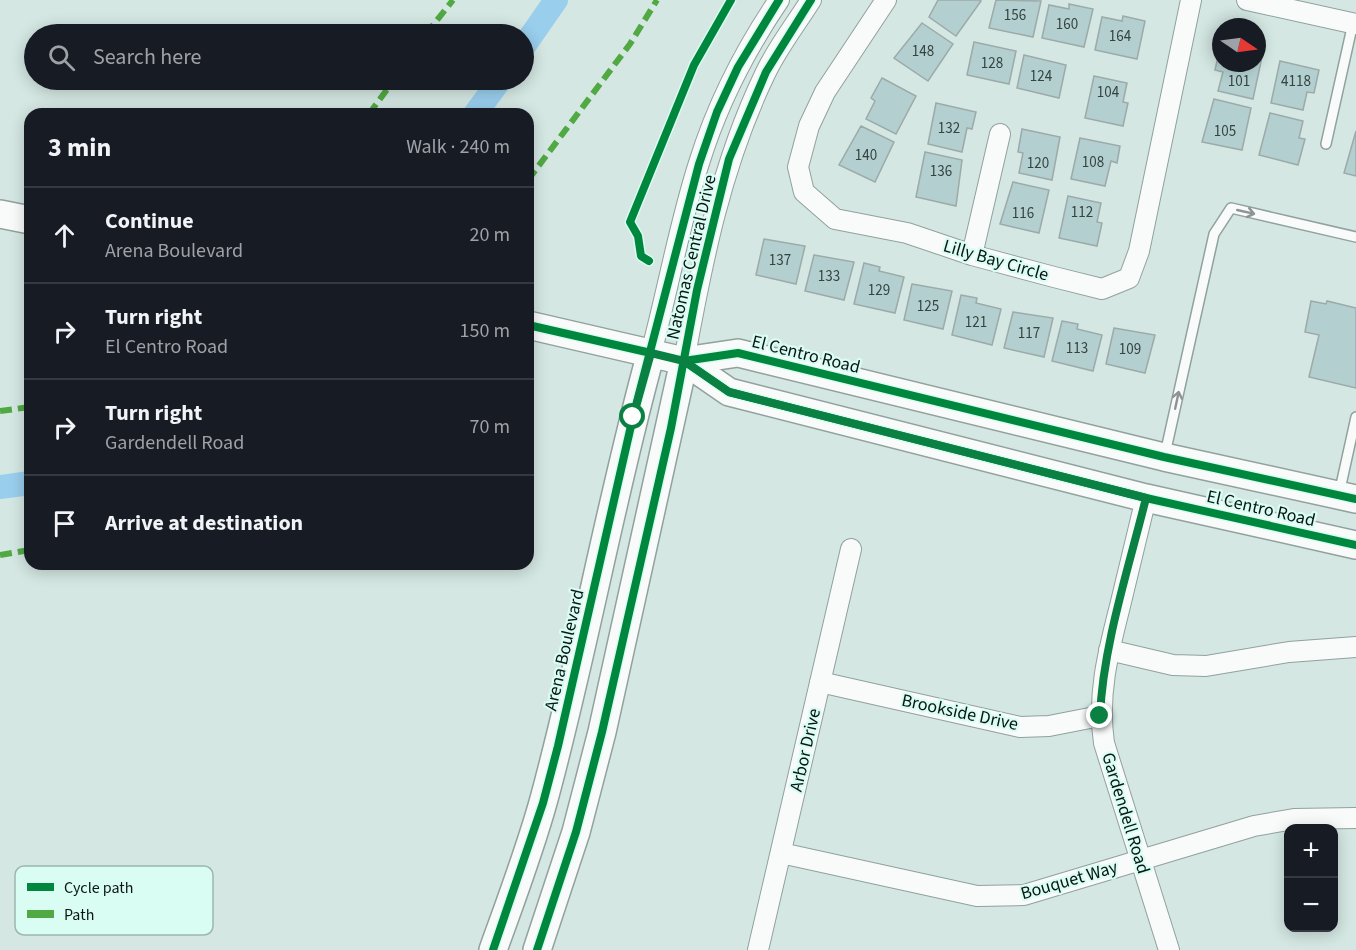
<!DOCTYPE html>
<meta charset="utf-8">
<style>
body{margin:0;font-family:"Source Sans 3",sans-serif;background:#20242c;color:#f1f3f6}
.controls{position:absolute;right:18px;bottom:18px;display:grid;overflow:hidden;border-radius:12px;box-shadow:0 3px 15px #0003}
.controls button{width:54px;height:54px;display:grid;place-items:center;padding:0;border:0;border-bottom:2px solid #363941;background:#171b24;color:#f1f3f6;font:30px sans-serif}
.compass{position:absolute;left:1212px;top:18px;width:54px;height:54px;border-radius:50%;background:#171b24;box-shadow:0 3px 15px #0003;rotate:103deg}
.stop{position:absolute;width:18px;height:18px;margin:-14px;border:4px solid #0b8043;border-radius:50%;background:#fff}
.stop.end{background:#0b8043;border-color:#fff;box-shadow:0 2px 6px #0008}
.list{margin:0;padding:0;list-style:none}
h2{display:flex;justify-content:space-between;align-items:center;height:78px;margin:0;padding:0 24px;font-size:26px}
h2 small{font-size:20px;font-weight:400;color:#9ea1a6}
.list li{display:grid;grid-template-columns:39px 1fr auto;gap:18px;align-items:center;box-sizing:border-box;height:96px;padding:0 24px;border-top:2px solid #363941}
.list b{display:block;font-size:22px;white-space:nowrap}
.list p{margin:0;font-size:20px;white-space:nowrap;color:#9ea1a6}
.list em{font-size:20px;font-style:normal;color:#9ea1a6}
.icon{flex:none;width:33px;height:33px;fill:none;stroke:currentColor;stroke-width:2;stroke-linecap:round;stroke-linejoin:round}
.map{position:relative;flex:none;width:1356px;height:950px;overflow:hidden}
.search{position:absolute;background:#171b24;box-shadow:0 3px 15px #0003;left:24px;top:24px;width:510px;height:66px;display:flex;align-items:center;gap:15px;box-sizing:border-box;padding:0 21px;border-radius:33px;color:#9ea1a6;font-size:22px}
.panel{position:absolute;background:#171b24;box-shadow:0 3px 15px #0003;left:24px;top:108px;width:510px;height:462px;border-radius:18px}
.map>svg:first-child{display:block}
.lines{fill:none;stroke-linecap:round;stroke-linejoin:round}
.canal{stroke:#99ceed;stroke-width:24}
.building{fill:#b3cfcf;stroke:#9caaa9;stroke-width:1.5}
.service-casing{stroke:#91a19d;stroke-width:12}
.minor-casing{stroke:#91a19d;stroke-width:22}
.secondary-casing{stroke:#91a19d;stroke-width:30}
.service{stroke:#f9fbfb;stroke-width:9}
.minor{stroke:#f9fbfb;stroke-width:20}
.secondary{stroke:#f9fbfb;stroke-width:27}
.quiet{stroke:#50a942;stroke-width:6;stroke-dasharray:12 6;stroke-linecap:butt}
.cycleway-casing{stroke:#d9fcf3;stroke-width:11}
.cycleway{stroke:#00873e;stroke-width:8}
.oneway{stroke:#8d9493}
.route{stroke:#0b8043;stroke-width:8}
.labels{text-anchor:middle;stroke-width:4.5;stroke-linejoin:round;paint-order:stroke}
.number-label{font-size:15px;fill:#344442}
.street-label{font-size:18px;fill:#091613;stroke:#d9fcf3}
.key{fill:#d9fcf3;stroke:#9bb7b0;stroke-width:1.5}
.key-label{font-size:16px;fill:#091613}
</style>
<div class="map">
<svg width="1356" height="950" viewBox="0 0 1356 950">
<rect width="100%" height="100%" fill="#d4e7e2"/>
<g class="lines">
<path class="canal" d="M524,46L556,0
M475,114L500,80
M0,487L30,483"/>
</g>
<path class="building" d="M938,0H980L981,1L956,36L929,17Z
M996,0L1041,1L1033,37L989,28Z
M1069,4L1093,9L1084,47L1042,38L1049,5L1069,9Z
M1123,16L1145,21L1137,59L1095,50L1102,17L1122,21Z
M922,23L953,44L928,81L894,58Z
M974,42L1016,51L1009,84L967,75Z
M1220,48L1221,63H1257V56L1262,57L1253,99L1218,91L1223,72L1215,70Z
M1024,55L1066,65L1059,98L1017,88Z
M1280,61L1319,70L1314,93L1307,92L1303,110L1271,103Z
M1094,76L1127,83L1123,102L1128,103L1123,126L1085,118Z
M882,78L916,96L896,134L866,119L875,101L871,98Z
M1214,99L1251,108L1242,150L1202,142Z
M936,103L976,112L972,129L967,128L962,152L928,144Z
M1270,113L1303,121L1299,138L1305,139L1298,165L1259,155Z
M861,126L894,142L875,182L839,165Z
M1022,129L1060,137L1052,180L1019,173L1023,153L1018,152Z
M1356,131V176L1344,173Z
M1080,138L1120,146L1117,163L1111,161L1105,186L1071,179Z
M925,152L962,160L956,206L916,197Z
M1013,182L1049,190L1039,233L1000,224Z
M1068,196L1101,203L1097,222L1102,223L1097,246L1059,238Z
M764,239L805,246L796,284L756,275Z
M814,255L854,262L844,300L805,291Z
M864,263L880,267L879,271L904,277L895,313L854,304Z
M912,284L952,291L943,329L904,320Z
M961,295L977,298L976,303L1001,309L992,345L952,335Z
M1311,301L1326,304L1327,301L1356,308V388L1309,377L1319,335L1305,332Z
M1013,312L1053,318L1044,357L1004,348Z
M1062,321L1078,324L1077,329L1102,335L1093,371L1052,361Z
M1114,328L1155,335L1145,373L1106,364Z"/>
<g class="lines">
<defs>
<path id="service" d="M1326,144L1353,23
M1165,454L1214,234L1231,208L1356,237
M1339,494L1356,417"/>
<path id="minor" d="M886,0L825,92L809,126L798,167L804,192L835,219L907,233L972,255L1054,277L1102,289L1129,278L1139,251L1191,0
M1247,0L1356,24
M972,255L1000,134
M651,353C668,290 679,225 699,163C717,105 745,50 779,0
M684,361C702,262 721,165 765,74C777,48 796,24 811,0
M1146,498C1137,534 1129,570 1120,606C1108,653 1097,695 1104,743L1169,950
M1109,650L1173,665L1206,666L1289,652L1356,647
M820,682L1020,727L1049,726L1100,716
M781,853L977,896L1024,895L1254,826L1294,819L1356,818
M758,950L851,549"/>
<path id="secondary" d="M0,214L30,220
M528,325L684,361L738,353L1164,457L1356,499
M684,361L729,392L1146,498L1356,545
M493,950C511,900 530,850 544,799C584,652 610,501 651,353
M537,950L576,832L602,732L684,361"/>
</defs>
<use href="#service" class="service-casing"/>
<use href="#minor" class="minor-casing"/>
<use href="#secondary" class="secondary-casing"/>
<use href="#service" class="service"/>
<use href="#minor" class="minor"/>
<use href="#secondary" class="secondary"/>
<path class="quiet" d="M426,34L453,0
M369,114L394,80
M528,180L630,44L657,0
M0,411L30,407
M0,555L30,550"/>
<defs>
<path id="cycleway" d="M649,261L641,256L638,236L630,222L694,65L731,0
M528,325L651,353
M684,361L729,392L1146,498L1356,545
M684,361L738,353L1164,457L1356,499
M493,950L543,803L558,746L633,417L699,164L717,112L738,67L779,0
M537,950L576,832L602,732L671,428L697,290L729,159L766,72L811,0"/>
</defs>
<use href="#cycleway" class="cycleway-casing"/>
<use href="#cycleway" class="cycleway"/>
</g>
<defs><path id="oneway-shaft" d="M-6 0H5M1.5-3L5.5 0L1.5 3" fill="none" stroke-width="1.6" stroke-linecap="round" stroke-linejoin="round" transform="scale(1.5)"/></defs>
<g class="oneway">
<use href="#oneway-shaft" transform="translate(1246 212) rotate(13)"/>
<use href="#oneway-shaft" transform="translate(1177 400) rotate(-78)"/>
</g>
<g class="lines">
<path class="route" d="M633,417L651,353L684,361L729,392L1146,498C1129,567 1103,645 1100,716"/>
</g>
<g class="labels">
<g class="number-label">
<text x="1015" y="20">156</text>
<text x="1067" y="29">160</text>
<text x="1120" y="41">164</text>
<text x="923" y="56">148</text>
<text x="992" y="68">128</text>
<text x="1041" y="81">124</text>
<text x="1239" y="86">101</text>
<text x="1296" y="86">4118</text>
<text x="1108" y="97">104</text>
<text x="949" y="133">132</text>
<text x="1225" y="136">105</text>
<text x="866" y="160">140</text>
<text x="1093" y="167">108</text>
<text x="1038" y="168">120</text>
<text x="941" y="176">136</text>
<text x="1082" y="217">112</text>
<text x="1023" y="218">116</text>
<text x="780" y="265">137</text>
<text x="829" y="281">133</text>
<text x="879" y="295">129</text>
<text x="928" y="311">125</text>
<text x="976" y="327">121</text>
<text x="1029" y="338">117</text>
<text x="1077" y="353">113</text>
<text x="1130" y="354">109</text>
</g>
<g class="street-label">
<text transform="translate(691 257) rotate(-77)" y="6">Natomas Central Drive</text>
<text transform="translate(996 260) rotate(16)" y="6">Lilly Bay Circle</text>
<text transform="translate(806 354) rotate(14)" y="6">El Centro Road</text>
<text transform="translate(1261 508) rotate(13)" y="6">El Centro Road</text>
<text transform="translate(564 650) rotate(-77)" y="6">Arena Boulevard</text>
<text transform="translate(960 712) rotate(12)" y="6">Brookside Drive</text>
<text transform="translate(805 750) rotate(-77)" y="6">Arbor Drive</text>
<text transform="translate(1126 813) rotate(73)" y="6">Gardendell Road</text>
<text transform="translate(1069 880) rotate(-16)" y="6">Bouquet Way</text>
</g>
</g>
<rect x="15" y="866" width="198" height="69" rx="9" class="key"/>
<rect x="27" y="883" width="27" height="8" fill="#00873e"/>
<rect x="27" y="910" width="27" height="8" fill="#50a942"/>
<g class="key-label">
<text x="64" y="893">Cycle path</text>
<text x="64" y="920">Path</text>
</g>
</svg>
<div class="controls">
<button>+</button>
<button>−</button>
</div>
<svg class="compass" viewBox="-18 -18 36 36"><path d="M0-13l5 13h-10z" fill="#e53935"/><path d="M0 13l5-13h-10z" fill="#9ea1a6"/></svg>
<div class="stop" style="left:633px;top:417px"></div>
<div class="stop end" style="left:1100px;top:716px"></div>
<div class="search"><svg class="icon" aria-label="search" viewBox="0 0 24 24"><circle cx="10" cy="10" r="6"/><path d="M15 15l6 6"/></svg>Search here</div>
<section class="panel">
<h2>3 min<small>Walk · 240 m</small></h2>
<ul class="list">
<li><svg class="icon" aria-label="ahead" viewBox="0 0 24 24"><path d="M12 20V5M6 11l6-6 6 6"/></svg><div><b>Continue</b><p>Arena Boulevard</p></div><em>20 m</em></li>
<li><svg class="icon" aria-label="right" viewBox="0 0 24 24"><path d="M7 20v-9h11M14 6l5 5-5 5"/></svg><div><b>Turn right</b><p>El Centro Road</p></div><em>150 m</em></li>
<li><svg class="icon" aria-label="right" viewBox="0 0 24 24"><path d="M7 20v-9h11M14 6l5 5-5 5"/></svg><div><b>Turn right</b><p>Gardendell Road</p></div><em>70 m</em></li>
<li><svg class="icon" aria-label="arrive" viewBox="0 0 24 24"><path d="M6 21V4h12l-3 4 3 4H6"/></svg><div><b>Arrive at destination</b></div></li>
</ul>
</section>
</div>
